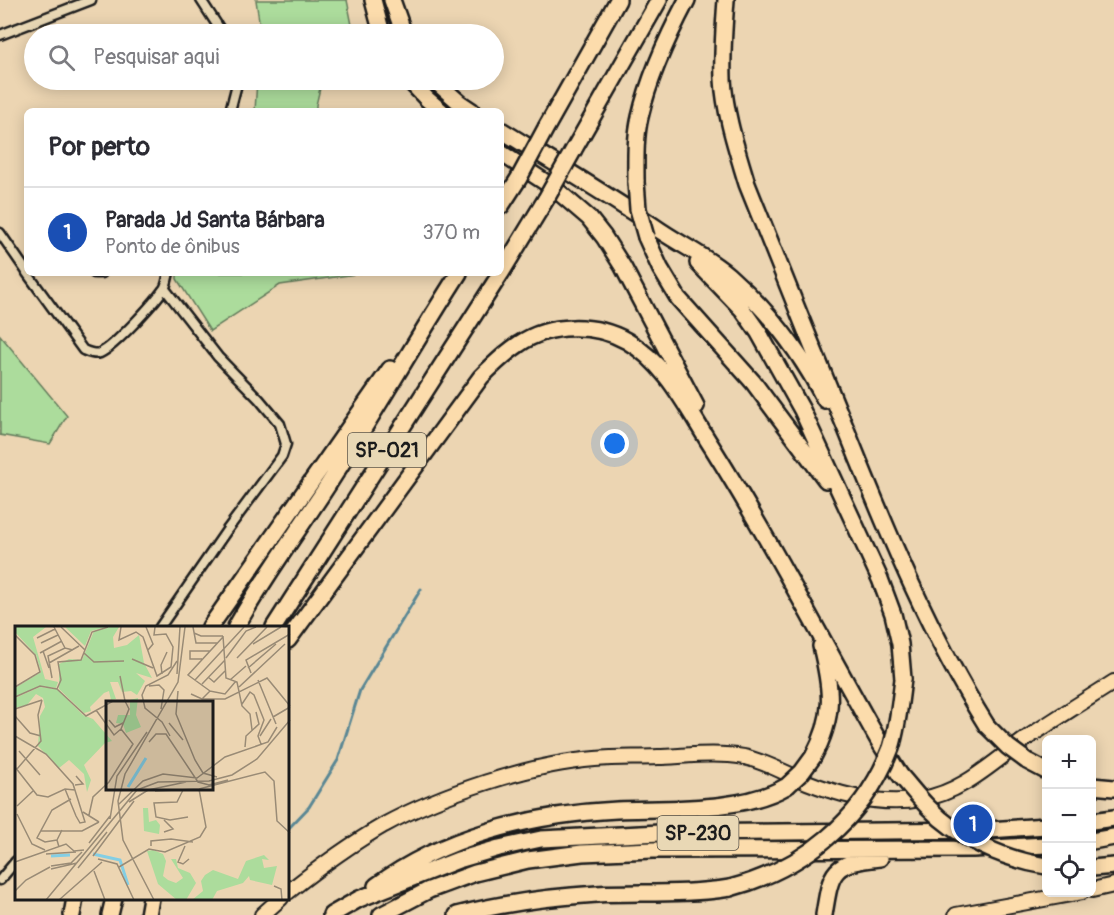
<!DOCTYPE html>
<html lang="pt">
<meta charset="utf-8">
<style>
body{margin:0;font-family:Pangolin,sans-serif;background:#f7f7f7;color:#2b2b33}
.controls{position:absolute;right:18px;bottom:18px;display:grid;overflow:hidden;border-radius:9px;box-shadow:0 3px 15px #0003}
.controls button{width:54px;height:54px;display:grid;place-items:center;padding:0;border:0;border-bottom:2px solid #e1e1e2;background:#fff;color:#2b2b33;font:30px sans-serif}
.you{position:absolute;left:615px;top:444px;width:21px;height:21px;margin:-15px;border:4px solid #fff;border-radius:50%;background:#1a73e8;box-shadow:0 0 0 9px #1a73e833}
.badge{display:grid;place-items:center;width:39px;height:39px;border-radius:50%;background:#ea580c;color:#fff;font-size:20px;font-weight:700}
.pin{position:absolute;translate:-50% -50%;border:3px solid #fff;box-shadow:0 2px 6px #0006}
.list{margin:0;padding:0;list-style:none}
h2{display:flex;justify-content:space-between;align-items:center;height:78px;margin:0;padding:0 24px;font-size:26px}
h2 small{font-size:20px;font-weight:400;color:#7c7c81}
.list li{display:grid;grid-template-columns:39px 1fr auto;gap:18px;align-items:center;box-sizing:border-box;height:90px;padding:0 24px;border-top:2px solid #e1e1e2}
.list b{display:block;font-size:22px;white-space:nowrap}
.list p{margin:0;font-size:20px;white-space:nowrap;color:#7c7c81}
.list em{font-size:20px;font-style:normal;color:#7c7c81}
.icon{flex:none;width:33px;height:33px;fill:none;stroke:currentColor;stroke-width:2;stroke-linecap:round;stroke-linejoin:round}
.map{position:relative;flex:none;width:1114px;height:915px;overflow:hidden}
.search{position:absolute;background:#fff;box-shadow:0 3px 15px #0003;left:24px;top:24px;width:480px;height:66px;display:flex;align-items:center;gap:15px;box-sizing:border-box;padding:0 21px;border-radius:33px;color:#7c7c81;font-size:22px}
.panel{position:absolute;background:#fff;box-shadow:0 3px 15px #0003;left:24px;top:108px;width:480px;height:168px;border-radius:9px}
.map>svg:first-child{display:block}
.green{fill:#acdc9c;stroke:#647c5c;stroke-width:1.5}
.lines{fill:none;stroke-linecap:round;stroke-linejoin:round}
.stream{stroke:#5a8794;stroke-width:3}
.minor-casing{stroke:#1c1c1c;stroke-width:13}
.primary-casing{stroke:#1c1c1c;stroke-width:18}
.motorway-casing{stroke:#1c1c1c;stroke-width:20}
.minor{stroke:#e9d8b5;stroke-width:8}
.primary{stroke:#fcdcac;stroke-width:14}
.motorway{stroke:#fcdcac;stroke-width:15}
.motorway-bridge-casing{stroke:#1c1c1c;stroke-width:20;stroke-linecap:butt}
.motorway-bridge{stroke:#fcdcac;stroke-width:15}
.labels{text-anchor:middle;stroke-width:4.5;stroke-linejoin:round;paint-order:stroke}
.shield{fill:#e9d8b5;stroke:#5a544a;stroke-width:1.5}
.shield-label{font-size:20px;font-weight:bold;fill:#1c1c1c}
.inset-river{fill:none;stroke:#83cee4;stroke-width:3}
.inset-road{fill:none;stroke:#998b76;stroke-width:1.5}
.view{fill:#1c1c1c;fill-opacity:0.15;stroke:#1c1c1c;stroke-width:3}
.inset-edge{fill:none;stroke:#1c1c1c;stroke-width:3}
</style>
<div class="map">
<svg width="1114" height="915" viewBox="0 0 1114 915">
<rect width="100%" height="100%" fill="#ecd5b2"/>
<filter id="ink" filterUnits="userSpaceOnUse"><feTurbulence type="fractalNoise" baseFrequency=".0167" numOctaves="2"/><feDisplacementMap in="SourceGraphic" scale="12" xChannelSelector="R" yChannelSelector="G"/><feConvolveMatrix kernelMatrix="1 2 1 2 8 2 1 2 1" color-interpolation-filters="sRGB"/></filter>
<g filter="url(#ink)">
<path class="green" d="M256,0H347L352,25L342,34H261Z
M257,80H322L316,105V111H255Z
M177,273H363L280,285L210,331L177,279Z
M0,335L67,416L50,444L0,435Z"/>
<g class="lines">
<path class="stream" d="M288,829L309,807L338,760L360,690L421,589"/>
<defs>
<path id="minor" d="M201,0L223,34
M0,35L91,0
M230,111L238,80
M0,233L27,272
M27,273L83,350C88,352 94,355 100,353C114,347 153,304 163,290C167,286 167,279 169,273
M94,273H102
M160,627L227,530L282,456L286,444L280,424L259,399L218,357L165,289
M0,880L16,861"/>
<path id="primary" d="M1092,890L1114,885
M288,892C318,868 351,844 384,825C441,794 530,764 595,759C616,757 637,758 658,757C686,756 716,752 744,757C767,762 786,774 807,782C842,796 884,806 922,799C965,792 996,759 1030,736C1058,717 1086,700 1114,682
M262,915L281,898
M956,915L1082,892"/>
<path id="motorway" d="M373,0L382,34
M392,0L404,34
M726,0C724,26 722,53 723,79C725,115 737,150 747,184C780,267 814,351 848,434C888,534 930,635 987,726
M409,80L427,99L441,111
M434,80L460,103L472,111
M547,126L618,0
M501,130C553,162 605,193 655,227C679,244 706,256 728,275C767,309 801,353 825,400
M574,149L659,0
M501,153L554,188L589,218L604,237L623,267L696,406
M636,182C636,160 635,138 640,117C649,77 668,36 687,0
M501,206L519,178
M646,237L660,268L678,298L753,382L826,480
M698,263L742,309L759,333L802,410L880,579L893,614L900,644L903,679
M501,273L546,199
M210,627L390,369
M236,627C259,586 286,548 312,509C364,432 409,351 459,273
M274,627L501,273
M288,640L481,377C493,365 505,353 519,344C550,323 595,323 627,341C667,364 688,410 712,447C772,543 824,644 880,743L900,775
M813,757C835,716 832,690 821,646
M1027,761L1046,771
M1092,786L1114,788
M1092,821L1114,818
M1092,841L1114,837
M1092,868L1114,866
M376,886C444,836 533,814 617,810C669,808 743,812 787,786
M72,915L75,898
M110,915L114,898
M148,915L151,898
M331,915L359,899L458,860L499,848L541,839L660,833L989,830L1046,826
M381,915L429,890L475,873L528,860L582,853L653,850L973,849L1046,845
M457,915C503,903 549,897 597,894C641,892 686,895 730,888
M824,915C831,870 832,863 880,858"/>
</defs>
<use href="#minor" class="minor-casing"/>
<use href="#primary" class="primary-casing"/>
<use href="#motorway" class="motorway-casing"/>
<use href="#minor" class="minor"/>
<use href="#primary" class="primary"/>
<use href="#motorway" class="motorway"/>
<defs>
<path id="motorway-bridge" d="M519,178L547,126
M636,182L638,209L646,237
M546,199L574,149
M987,726L1008,747L1027,761
M900,775C909,785 918,797 928,807C959,839 1003,859 1046,866
M787,786L802,772L813,757
M730,888C803,869 864,819 891,748C898,726 900,702 903,679"/>
</defs>
<use href="#motorway-bridge" class="motorway-bridge-casing"/>
<use href="#motorway-bridge" class="motorway-bridge"/>
</g>
</g>
<g class="labels">
<g class="shield">
<rect x="348" y="433" width="78" height="34" rx="4.5"/>
<rect x="657.5" y="816" width="81" height="34" rx="4.5"/>
</g>
<g class="shield-label">
<text x="387" y="457">SP-021</text>
<text x="698" y="840">SP-230</text>
</g>
</g>
<g transform="translate(15 626)">
<rect width="274" height="274" fill="#ecd5b2"/>
<path d="M0,1H31L18,11L30,53L43,56L41,62L24,60L0,71V62L26,46L21,29L0,6ZM50,1H92L76,5L70,20ZM94,1H104L98,11L99,22L112,19L124,9L129,37L137,52L121,47L130,55L122,69L116,65L107,66L103,56H95L101,73L96,74L94,65L89,67L75,81L76,85L69,87L44,63V38L54,33L67,34L79,5ZM25,61L42,63L68,89L78,93L97,115L90,117L69,139L76,154L72,166L69,148L54,134L44,142L23,120L25,90L30,81L28,72L21,68L12,79L0,82V72ZM123,72L121,89L126,101L111,107L108,98L101,97L103,89H115V74ZM128,182H133L134,196L141,194L145,199L144,208L129,205ZM138,224L148,228L151,235L148,250L153,254L161,257L168,252L156,233H161L163,242L175,247L181,257L171,274H162L143,258L132,225ZM249,229L254,234L247,233L249,242L262,240L257,259L235,254L234,250L228,257L202,265L197,274H177L188,265L186,255L190,249L198,244L223,253L231,235Z" fill="#acdc9c"/>
<path class="inset-river" d="M113,161L131,132M78,228L105,234L113,259M36,230L55,229"/>
<path class="inset-road" d="M39,1L50,22M46,1L70,24M106,1L104,14L121,6L128,11L142,50L156,41L158,21L151,8L139,9L140,1M131,1L138,18L133,24M178,1L181,17H202M179,7L186,10H208M0,9L20,29L25,46L0,61M208,10L211,52L222,56L227,80L235,88L237,104M22,12L40,3M26,17L43,9M238,18L266,1M28,25L34,42M25,27L47,15M69,27L79,36L109,35M211,32L231,5L241,1M222,32L252,1M117,33L138,42M187,33H175V25H195M34,37L64,20M233,42L261,18M236,47L231,34L275,8M147,48L146,39L152,26M162,48L165,1M105,50L110,75M193,51L199,56L210,45M37,52L33,30L50,22L58,24M180,54L229,1M215,54L231,40M243,54L261,98M187,58L210,34M134,60L144,59L149,64L146,83M224,61L270,18M42,63L46,54L43,36L66,34L77,6L93,1M42,63L71,90L98,75H110M163,65L161,88L180,134L188,147L202,151M195,65L173,49L208,11M176,68L187,73H210L252,52L275,80M0,71L25,60L42,63M187,73L195,65L210,68L221,55M227,78L235,66L239,69L249,94L243,110L246,118M0,83L27,74M81,84L99,109L106,103M0,90L15,107L26,110M258,91L275,81M94,94L100,101L108,97M154,97L168,114M106,103L114,83L110,75M0,110L31,128L58,158L70,196L65,197L61,190L50,163M155,110L147,96L130,82L127,69L131,60L153,49L162,35M245,110L256,93M134,116L141,108H151L183,156L194,159L213,154M230,121L231,110L244,98L241,86M4,125L25,149M0,141L22,169L33,171L50,163L60,164M2,143L26,115L23,89L27,74M60,159L68,158L61,150M140,165L184,163L250,146L259,155L262,195L275,207M114,176L133,164L171,156M103,179L128,155L148,148L182,152L210,131L253,116L262,101M2,180L18,165M68,186L84,196M2,188L17,218L30,224M74,189L78,171L94,156L118,118L106,103M95,193L102,150L132,106M149,194L158,203L149,206M155,194L141,191L139,177L162,176L168,164M155,194L173,191M26,205H67L84,196M42,214L30,216L22,212L37,184L56,173M74,217L95,190M136,220V215L156,213L178,216M170,220L163,236L168,238L174,233M44,221L42,214L47,204M31,228L61,226M78,230L119,175M83,233L102,238L119,274M0,236L51,218L59,225L69,224M36,240L56,237L67,226M104,241L134,223L150,226L185,211L191,201L184,163M63,242L92,206M36,243L62,237M79,245L90,274M259,260L266,263L267,274M0,265L11,254L35,241M31,274L122,164L143,156L194,155L217,149L242,133L275,94M44,274L87,236M139,274L108,214L103,175L110,148L163,56L170,1"/>
<path class="view" d="M91,75H198V164H91Z"/>
<rect width="274" height="274" class="inset-edge"/>
</g>
</svg>
<div class="controls">
<button>+</button>
<button>−</button>
<button><svg class="icon" aria-label="locate" viewBox="0 0 24 24"><circle cx="12" cy="12" r="6"/><path d="M12 2v4M12 18v4M2 12h4M18 12h4"/></svg></button>
</div>
<div class="you"></div>
<div class="pin badge" style="left:973px;top:824px;background:#1a4fb4">1</div>
<div class="search"><svg class="icon" aria-label="search" viewBox="0 0 24 24"><circle cx="10" cy="10" r="6"/><path d="M15 15l6 6"/></svg>Pesquisar aqui</div>
<section class="panel">
<h2>Por perto<small></small></h2>
<ul class="list">
<li><span class="badge" style="background:#1a4fb4">1</span><div><b>Parada Jd Santa Bárbara</b><p>Ponto de ônibus</p></div><em>370 m</em></li>
</ul>
</section>
</div>
